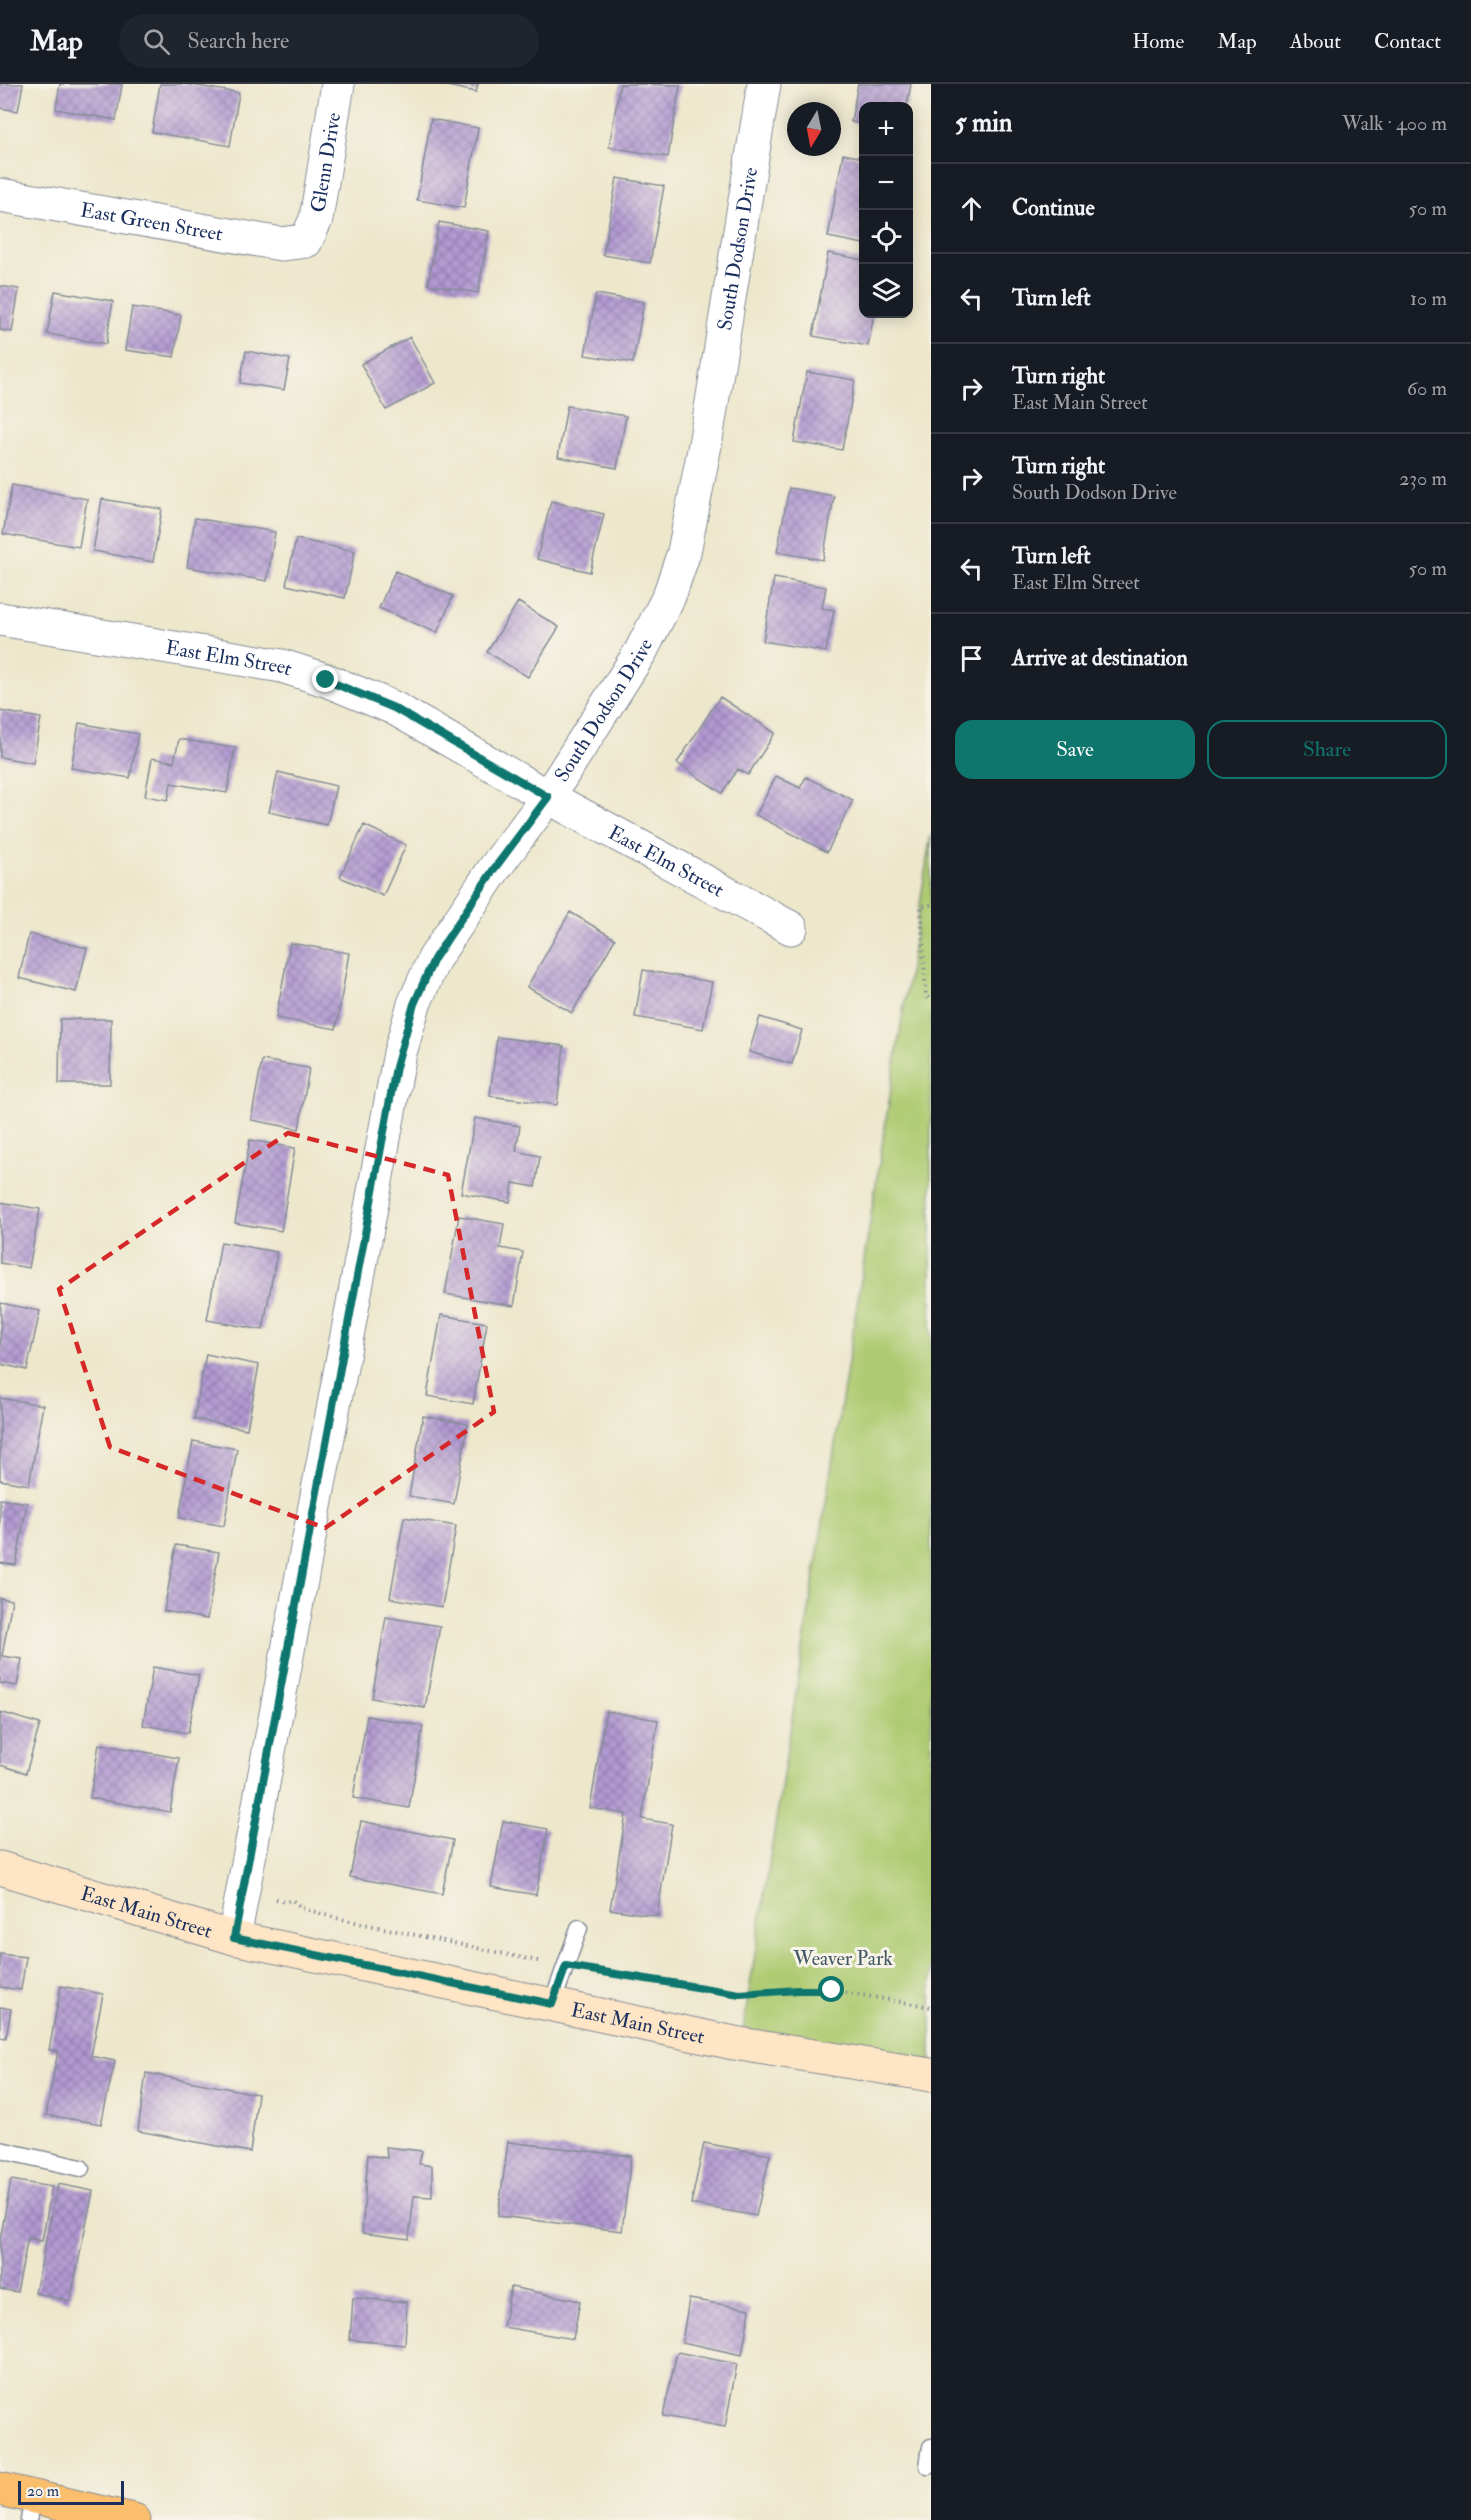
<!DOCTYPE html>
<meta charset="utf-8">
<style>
body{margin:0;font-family:"IM FELL Double Pica",serif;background:#20242c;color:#f1f3f6}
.controls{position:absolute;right:18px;top:18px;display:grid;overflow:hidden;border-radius:12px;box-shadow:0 3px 15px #0003}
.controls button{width:54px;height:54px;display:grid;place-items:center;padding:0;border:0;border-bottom:2px solid #363941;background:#171b24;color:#f1f3f6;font:30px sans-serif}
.compass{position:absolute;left:787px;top:18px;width:54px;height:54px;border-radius:50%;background:#171b24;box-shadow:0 3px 15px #0003;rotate:190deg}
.scale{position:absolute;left:18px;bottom:15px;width:106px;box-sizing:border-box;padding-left:6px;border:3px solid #1b2f5e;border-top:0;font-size:16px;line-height:21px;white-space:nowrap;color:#1b2f5e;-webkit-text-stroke:4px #f7f3e8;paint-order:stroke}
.stop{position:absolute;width:18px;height:18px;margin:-14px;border:4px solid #0f766e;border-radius:50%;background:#fff}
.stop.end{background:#0f766e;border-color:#fff;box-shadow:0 2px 6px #0008}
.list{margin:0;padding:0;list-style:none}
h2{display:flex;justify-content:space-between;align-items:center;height:78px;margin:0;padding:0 24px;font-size:26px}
h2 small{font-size:20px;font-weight:400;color:#9ea1a6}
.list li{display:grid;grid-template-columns:39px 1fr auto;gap:18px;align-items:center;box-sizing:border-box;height:90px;padding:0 24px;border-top:2px solid #363941}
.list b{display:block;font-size:22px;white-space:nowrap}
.list p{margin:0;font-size:20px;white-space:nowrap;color:#9ea1a6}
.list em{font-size:20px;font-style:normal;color:#9ea1a6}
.actions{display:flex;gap:12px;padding:18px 24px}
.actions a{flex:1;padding:14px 0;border:2px solid #0f766e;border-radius:18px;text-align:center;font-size:21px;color:#0f766e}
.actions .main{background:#0f766e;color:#fff}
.icon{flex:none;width:33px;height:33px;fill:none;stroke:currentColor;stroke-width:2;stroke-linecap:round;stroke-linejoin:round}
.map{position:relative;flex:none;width:931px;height:2436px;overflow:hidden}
header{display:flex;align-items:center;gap:36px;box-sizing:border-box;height:84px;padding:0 30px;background:#171b24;border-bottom:2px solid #363941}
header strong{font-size:28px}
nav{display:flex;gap:33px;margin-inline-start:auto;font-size:21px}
.search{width:420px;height:54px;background:#20242c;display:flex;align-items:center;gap:15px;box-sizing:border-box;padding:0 21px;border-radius:33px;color:#9ea1a6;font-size:22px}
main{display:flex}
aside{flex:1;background:#171b24}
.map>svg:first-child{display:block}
.green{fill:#afcb72;stroke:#657d68;stroke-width:1.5}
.building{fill:url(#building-cross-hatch)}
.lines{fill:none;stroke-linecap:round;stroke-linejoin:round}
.service-casing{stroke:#848b95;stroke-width:19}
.minor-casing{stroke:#848b95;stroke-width:35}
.secondary-casing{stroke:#848b95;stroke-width:35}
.primary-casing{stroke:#848b95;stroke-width:35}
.path{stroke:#848b95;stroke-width:4;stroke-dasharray:1.5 4.5;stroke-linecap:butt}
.service{stroke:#fff;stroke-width:16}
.minor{stroke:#fff;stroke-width:33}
.secondary{stroke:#fde5c5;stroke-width:33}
.primary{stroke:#fabe6d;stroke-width:33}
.route{stroke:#0f766e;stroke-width:8}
.marked{fill:none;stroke:#d62828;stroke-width:4.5;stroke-dasharray:12 8;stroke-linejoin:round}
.labels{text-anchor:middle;stroke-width:6;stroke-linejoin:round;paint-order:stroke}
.street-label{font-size:20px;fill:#1b2f5e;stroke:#f7f3e8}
.park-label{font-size:20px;fill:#405663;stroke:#f7f3e8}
</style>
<header>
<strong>Map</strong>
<div class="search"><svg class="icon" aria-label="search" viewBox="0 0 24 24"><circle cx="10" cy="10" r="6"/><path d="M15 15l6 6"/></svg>Search here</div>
<nav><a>Home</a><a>Map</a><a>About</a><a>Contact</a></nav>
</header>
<main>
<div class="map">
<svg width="931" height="2436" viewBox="0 0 931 2436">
<defs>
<pattern id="building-cross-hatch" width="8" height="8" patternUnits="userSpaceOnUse" patternTransform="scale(1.5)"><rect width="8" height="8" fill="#b29ad1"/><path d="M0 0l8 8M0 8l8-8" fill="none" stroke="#907ead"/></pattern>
</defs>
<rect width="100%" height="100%" fill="#f7f3e8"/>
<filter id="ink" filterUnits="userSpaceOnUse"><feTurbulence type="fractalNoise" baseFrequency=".0167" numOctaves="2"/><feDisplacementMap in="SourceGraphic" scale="12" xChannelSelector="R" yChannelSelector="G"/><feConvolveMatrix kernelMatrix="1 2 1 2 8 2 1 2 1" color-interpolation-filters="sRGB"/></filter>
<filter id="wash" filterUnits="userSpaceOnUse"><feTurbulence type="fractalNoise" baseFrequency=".008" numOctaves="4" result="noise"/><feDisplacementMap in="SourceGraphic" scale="24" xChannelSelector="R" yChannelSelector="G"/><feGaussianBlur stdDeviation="1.35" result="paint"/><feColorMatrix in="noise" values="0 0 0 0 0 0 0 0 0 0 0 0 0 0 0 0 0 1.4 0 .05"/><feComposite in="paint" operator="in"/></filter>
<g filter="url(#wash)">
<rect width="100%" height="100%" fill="#ede7cc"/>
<path class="green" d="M931,750V1978L743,1946Z"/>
<g id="blocks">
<path class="building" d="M0,0H23L18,27L0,24Z
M60,0H122L116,36L56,25Z
M160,0H186L239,9L230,62L152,48Z
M438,0H478L476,8Z
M620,0L680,1L668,73L609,63Z
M858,0H911L907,22H864V40L851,38Z
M431,35L478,44L464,124L417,116Z
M843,70L864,74V160L828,153Z
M617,94L664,102L650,179L603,171Z
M439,138L489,147L478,209L428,200Z
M828,169L864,176V230H874L868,262L813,252Z
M0,202L19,205L12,248L0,246Z
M55,207L113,217L106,260L47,250Z
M596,210L644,218L633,279L585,271Z
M132,223L181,231L174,273L125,266Z
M410,253L435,299L386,326L361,280Z
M246,267L290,275L284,306L240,299Z
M807,288L855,296L842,366L794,358Z
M567,322L626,332L617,384L558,373Z
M12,401L87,415L79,463L3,450Z
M789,404L834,412L823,476L777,468Z
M102,415L162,425L153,478L93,467Z
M551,417L604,430L590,488L537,475Z
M195,434L275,448L267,497L187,483Z
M296,455L355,467L345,514L286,501Z
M395,487L453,512L437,549L379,524Z
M774,494L826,503L822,524L834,526L826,568L763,557Z
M518,518L559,543L528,593L487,568Z
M720,613L775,649L748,691L738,685L722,709L677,679Z
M0,627L41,634L33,679L0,673Z
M79,639L138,650L130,694L71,684Z
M179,655L235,664L227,709L171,699L168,716L145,712L152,674L174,678Z
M278,688L336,702L327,741L269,728Z
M776,692L800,704L806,693L853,716L827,768L756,731Z
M364,741L406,761L383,812L340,793Z
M570,828L615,855L572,929L527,903Z
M29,850L87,864L76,908L19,894Z
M290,859L349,869L336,945L276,934Z
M643,886L712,898L703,945L635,933Z
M760,933L802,946L792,980L749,968Z
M60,935H111L110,1000H59Z
M497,953L564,962L557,1021L490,1012Z
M262,976L309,984L299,1045L251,1036Z
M475,1034L520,1042L516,1067L540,1072L535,1103L513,1099L510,1118L461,1109Z
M250,1056L295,1064L281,1147L235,1139Z
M0,1118L40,1125L29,1184L0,1179Z
M459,1132L504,1140L500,1164L523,1168L514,1222L445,1210Z
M221,1158L277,1168L263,1246L207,1236Z
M1,1219L40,1227L27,1286L0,1280Z
M441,1231L487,1239L473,1320L427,1312Z
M206,1270L259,1281L247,1345L194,1335Z
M0,1314L43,1321L29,1401L0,1396Z
M423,1332L468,1340L454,1420L409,1412Z
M193,1357L237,1365L224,1442L179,1434Z
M0,1415L27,1419L16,1481L0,1479Z
M404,1433L456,1442L442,1523L390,1514Z
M176,1461L219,1468L207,1535L164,1527Z
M0,1514L12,1516L2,1572L22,1575L17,1602L0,1599Z
M386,1533L440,1542L425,1624L372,1614Z
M153,1583L199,1591L188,1649L143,1641Z
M606,1627L658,1636L642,1735L672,1740L657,1832L610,1825L626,1730L590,1724Z
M0,1628L40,1640L26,1689L0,1681Z
M367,1632L423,1642L409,1724L353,1714Z
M99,1660L179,1674L170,1728L90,1714Z
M361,1737L453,1756L442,1810L350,1793Z
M503,1737L548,1745L536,1811L491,1803Z
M0,1870L26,1873L21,1906L0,1903Z
M61,1902L103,1910L91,1972L115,1977L101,2040L46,2031L58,1967L49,1966Z
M0,1923L11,1925L6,1954L0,1953Z
M146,1989L258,2010L250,2068L138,2047Z
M508,2058L631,2072L622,2147L498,2132Z
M704,2059L770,2071L756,2132L691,2120Z
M386,2063L422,2067L419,2080L432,2082V2113L414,2112L409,2155L362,2149L368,2071L387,2074Z
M11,2096L52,2103L42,2157L28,2154L17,2208L0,2205V2156Z
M58,2100L93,2107L70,2217L35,2209Z
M511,2203L580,2217L573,2255L503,2243Z
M353,2214L407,2218L405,2261L350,2256Z
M689,2215L750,2225L742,2271L682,2258Z
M677,2268L737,2280L725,2343L663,2332Z"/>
</g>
</g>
<g filter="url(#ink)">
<use href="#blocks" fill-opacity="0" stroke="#848b95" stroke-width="1.5"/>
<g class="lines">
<defs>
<path id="service" d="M552,1920L579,1844
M0,2066L81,2084
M928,2382L931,2363
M29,2436L33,2413"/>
<g id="minor">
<path id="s1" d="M0,111L281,160L306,157L316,135L338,0"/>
<path id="s2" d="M0,535L282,582L326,596L394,624L548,713L791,844"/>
<path id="s3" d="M234,1854L400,969L414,920L434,875L494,785L548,713L641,567L669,512L684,468L705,361L764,0"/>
</g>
<g id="secondary">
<path id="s4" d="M0,1784L234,1854L734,1959L931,1991"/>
</g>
<path id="primary" d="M0,2405L134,2436"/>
</defs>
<use href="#service" class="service-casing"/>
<use href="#minor" class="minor-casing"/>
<use href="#secondary" class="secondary-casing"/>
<use href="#primary" class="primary-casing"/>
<path class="path" d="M931,821L921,822L926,912L931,916
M276,1815L285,1818L292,1816L302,1824L336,1834L538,1877
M590,1886L740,1910L798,1906H832L931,1923"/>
<use href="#service" class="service"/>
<use href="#minor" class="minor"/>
<use href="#secondary" class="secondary"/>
<use href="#primary" class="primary"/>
</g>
</g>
<g class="lines" filter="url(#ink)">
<path class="route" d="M326,596L394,624L548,713L494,785L434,875L414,920L396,983L234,1854L552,1920L566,1882L740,1910L798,1906H832"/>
</g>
<path class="marked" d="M288,1049L448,1091L494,1328L325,1444L110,1363L59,1205Z"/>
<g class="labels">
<g class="street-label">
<text dy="7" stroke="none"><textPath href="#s1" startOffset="392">Glenn Drive</textPath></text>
<text dy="7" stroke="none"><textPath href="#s1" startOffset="154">East Green Street</textPath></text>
<text dy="7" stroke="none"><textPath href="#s3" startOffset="1788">South Dodson Drive</textPath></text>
<text dy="7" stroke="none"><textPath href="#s2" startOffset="232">East Elm Street</textPath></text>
<text dy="7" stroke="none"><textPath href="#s3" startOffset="1302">South Dodson Drive</textPath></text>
<text dy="7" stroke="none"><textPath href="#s2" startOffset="718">East Elm Street</textPath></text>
<text dy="7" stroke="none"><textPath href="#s4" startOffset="153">East Main Street</textPath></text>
<text dy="7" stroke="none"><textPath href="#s4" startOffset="657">East Main Street</textPath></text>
</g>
<g class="park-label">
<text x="843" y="1881">Weaver Park</text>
</g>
</g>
</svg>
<div class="controls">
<button>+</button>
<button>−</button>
<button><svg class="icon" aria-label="locate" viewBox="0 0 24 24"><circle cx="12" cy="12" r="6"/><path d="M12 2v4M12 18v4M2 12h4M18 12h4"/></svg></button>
<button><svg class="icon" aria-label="layers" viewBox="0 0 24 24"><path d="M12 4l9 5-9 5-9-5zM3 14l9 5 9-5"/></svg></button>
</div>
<svg class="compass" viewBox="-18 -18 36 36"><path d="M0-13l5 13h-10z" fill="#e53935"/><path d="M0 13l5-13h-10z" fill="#9ea1a6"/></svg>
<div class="scale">20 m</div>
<div class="stop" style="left:832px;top:1906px"></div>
<div class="stop end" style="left:326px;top:596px"></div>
</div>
<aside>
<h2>5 min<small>Walk · 400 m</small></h2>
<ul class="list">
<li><svg class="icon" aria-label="ahead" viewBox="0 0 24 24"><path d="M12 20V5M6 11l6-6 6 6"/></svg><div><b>Continue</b></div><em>50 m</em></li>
<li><svg class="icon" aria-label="left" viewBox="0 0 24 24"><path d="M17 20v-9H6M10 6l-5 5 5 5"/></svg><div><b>Turn left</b></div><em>10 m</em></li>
<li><svg class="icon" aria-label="right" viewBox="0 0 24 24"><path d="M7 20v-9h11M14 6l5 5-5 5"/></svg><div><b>Turn right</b><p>East Main Street</p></div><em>60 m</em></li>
<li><svg class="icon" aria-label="right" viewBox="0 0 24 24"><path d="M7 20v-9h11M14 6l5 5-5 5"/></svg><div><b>Turn right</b><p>South Dodson Drive</p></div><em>230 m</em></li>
<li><svg class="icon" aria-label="left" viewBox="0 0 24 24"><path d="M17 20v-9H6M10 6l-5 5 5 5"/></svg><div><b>Turn left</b><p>East Elm Street</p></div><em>50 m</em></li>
<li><svg class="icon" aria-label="arrive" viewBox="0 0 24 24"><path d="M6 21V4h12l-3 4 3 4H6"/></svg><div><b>Arrive at destination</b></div></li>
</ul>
<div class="actions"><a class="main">Save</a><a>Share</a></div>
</aside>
</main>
